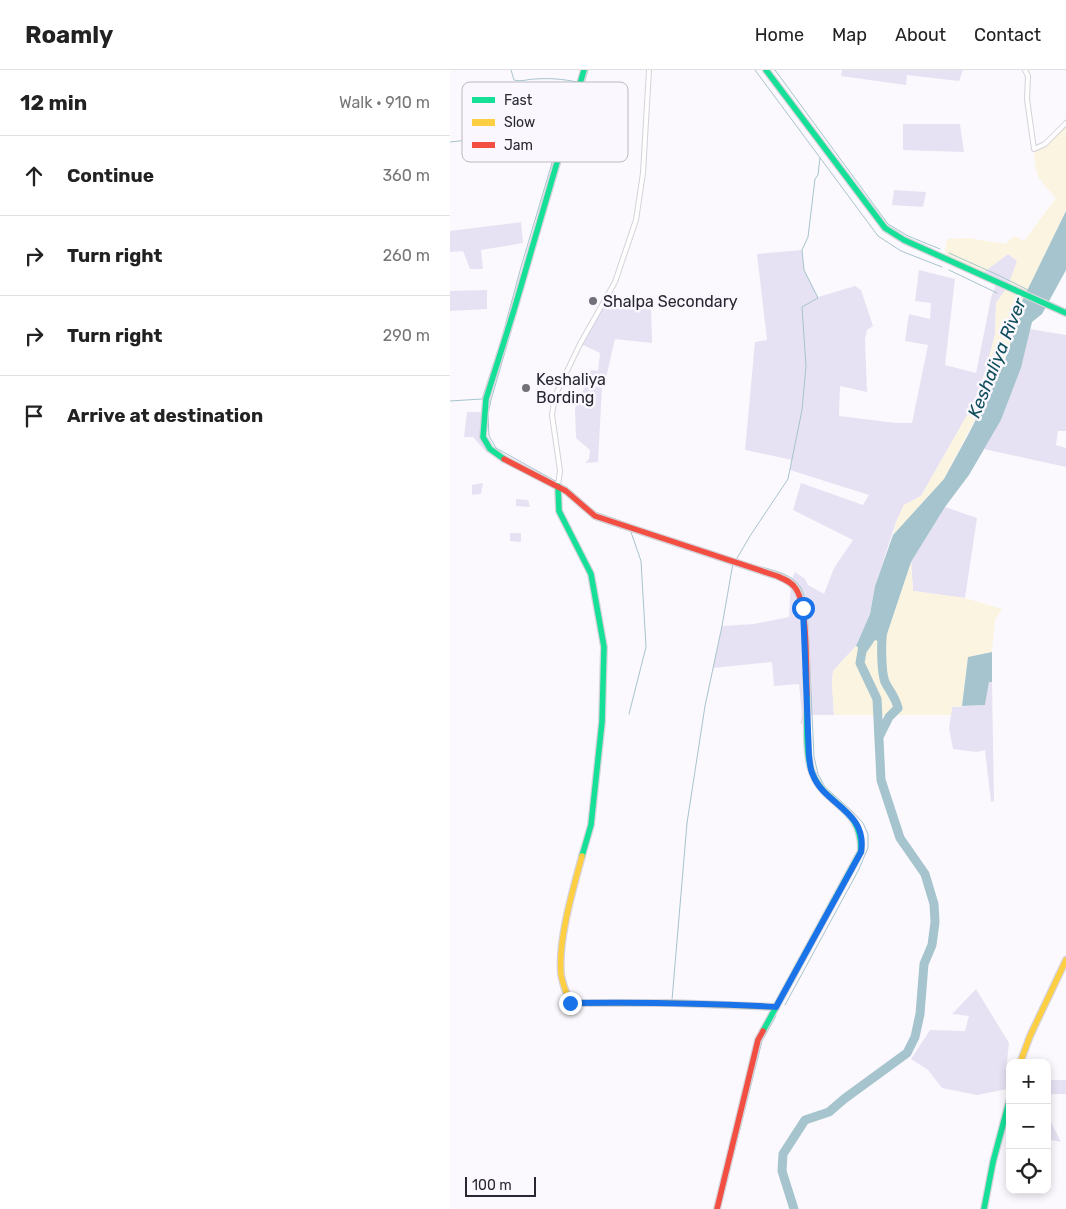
<!DOCTYPE html>
<meta charset="utf-8">
<style>
body{margin:0;font-family:Rubik,sans-serif;background:#f6f6f6;color:#222}
.controls{position:absolute;right:15px;bottom:15px;display:grid;overflow:hidden;border-radius:10px;box-shadow:0 2px 8px #0003}
.controls button{width:45px;height:45px;display:grid;place-items:center;padding:0;border:0;border-bottom:1px solid #e0e0e0;background:#fff;color:#222;font:25px sans-serif}
.scale{position:absolute;left:15px;bottom:12px;width:71px;box-sizing:border-box;padding-left:5px;border:2px solid #292731;border-top:0;font-size:14px;line-height:18px;white-space:nowrap;color:#292731;-webkit-text-stroke:4px #faf8fe;paint-order:stroke}
.stop{position:absolute;width:15px;height:15px;margin:-11px;border:4px solid #1a73e8;border-radius:50%;background:#fff}
.stop.end{background:#1a73e8;border-color:#fff;box-shadow:0 1px 5px #0008}
.list{margin:0;padding:0;list-style:none}
h2{display:flex;justify-content:space-between;align-items:center;height:65px;margin:0;padding:0 20px;font-size:21px}
h2 small{font-size:16px;font-weight:400;color:#767676}
.list li{display:grid;grid-template-columns:32px 1fr auto;gap:15px;align-items:center;box-sizing:border-box;height:80px;padding:0 20px;border-top:1px solid #e0e0e0}
.list b{display:block;font-size:19px;white-space:nowrap}
.list em{font-size:16px;font-style:normal;color:#767676}
.icon{flex:none;width:28px;height:28px;fill:none;stroke:currentColor;stroke-width:2;stroke-linecap:round;stroke-linejoin:round}
.map{position:relative;flex:none;width:616px;height:1139px;overflow:hidden}
header{display:flex;align-items:center;gap:30px;box-sizing:border-box;height:70px;padding:0 25px;background:#fff;border-bottom:1px solid #e0e0e0}
header strong{font-size:24px}
nav{display:flex;gap:28px;margin-inline-start:auto;font-size:18px}
main{display:flex}
aside{flex:1;background:#fff}
.map>svg:first-child{display:block}
.green{fill:#e7e2f3}
.sand{fill:#faf4e1}
.water{fill:#a6c4cd}
.lines{fill:none;stroke-linecap:round;stroke-linejoin:round}
.stream{stroke:#a6c4cd;stroke-width:1}
.river{stroke:#a6c4cd;stroke-width:9}
.street-casing{stroke:#d5d3da;stroke-width:6}
.fast-casing{stroke:#d5d3da;stroke-width:8}
.slow-casing{stroke:#d5d3da;stroke-width:8}
.jam-casing{stroke:#d5d3da;stroke-width:8}
.street{stroke:#fefeff;stroke-width:4}
.fast{stroke:#16e098;stroke-width:5.5}
.slow{stroke:#ffcf43;stroke-width:5.5}
.jam{stroke:#f24e42;stroke-width:5.5}
.route{stroke:#1a73e8;stroke-width:6}
.poi-dot{fill:#727078;stroke:#faf8fe;stroke-width:2}
.labels{text-anchor:middle;stroke-width:5;stroke-linejoin:round;paint-order:stroke}
.poi-label{font-size:16px;fill:#292731;stroke:#faf8fe;text-anchor:start}
.water-label{font-size:18px;font-style:italic;fill:#0e4e5b;stroke:#faf8fe}
.key{fill:#faf8fe;stroke:#bbb9c0;stroke-width:1}
.key-label{font-size:14px;fill:#292731}
</style>
<header>
<strong>Roamly</strong>
<nav><a>Home</a><a>Map</a><a>About</a><a>Contact</a></nav>
</header>
<main>
<aside>
<h2>12 min<small>Walk · 910 m</small></h2>
<ul class="list">
<li><svg class="icon" aria-label="ahead" viewBox="0 0 24 24"><path d="M12 20V5M6 11l6-6 6 6"/></svg><div><b>Continue</b></div><em>360 m</em></li>
<li><svg class="icon" aria-label="right" viewBox="0 0 24 24"><path d="M7 20v-9h11M14 6l5 5-5 5"/></svg><div><b>Turn right</b></div><em>260 m</em></li>
<li><svg class="icon" aria-label="right" viewBox="0 0 24 24"><path d="M7 20v-9h11M14 6l5 5-5 5"/></svg><div><b>Turn right</b></div><em>290 m</em></li>
<li><svg class="icon" aria-label="arrive" viewBox="0 0 24 24"><path d="M6 21V4h12l-3 4 3 4H6"/></svg><div><b>Arrive at destination</b></div></li>
</ul>
</aside>
<div class="map">
<svg width="616" height="1139" viewBox="0 0 616 1139">
<rect width="100%" height="100%" fill="#fbf9fd"/>
<path class="green" d="M392,0H513L509,11L457,5L456,15L391,6Z
M453,54H510L514,82L453,80Z
M444,120L476,122L473,137L442,135Z
M71,152L73,173L31,180L33,199H20L13,181L0,182V161Z
M352,180L354,200L368,227L405,216L411,220L423,256L417,260L415,269L417,322L390,316L389,346L446,353H462L478,275L455,271L459,244L480,249L481,233L465,231L469,200L505,209L495,295L526,303L541,228L547,211L531,204L558,184L568,191L558,216L546,233L545,265L535,302L524,333L471,426L454,435L446,452L425,516L420,544L406,576L383,601L382,613L384,645H358V652L350,654L352,645L349,614L324,616L322,592L263,598L272,556L304,554L339,547L341,512L345,502L355,509L358,515L374,524L384,498L403,470L343,440L351,413L413,435L419,425L340,400L342,390L295,380L305,272L317,270L307,184Z
M37,220V239L0,241V221Z
M157,227L201,231L202,273L165,269L155,312L139,307L141,300L148,301L150,283L131,274Z
M580,259L616,265V361H608L606,375L616,378V397L534,379L551,350L571,298Z
M137,312L152,318L148,392L135,393L139,389L140,380L126,368L125,338Z
M17,342H34L33,367L40,379L37,383L23,367H14Z
M33,413L31,424L22,425V415Z
M66,429L78,430L80,437L66,436Z
M495,437L527,448L515,528L463,521L461,492Z
M60,463H71V472L60,471Z
M539,612H542L544,731L541,732L535,680L527,682L503,679L499,658L502,637L535,635Z
M526,919L559,973L556,1001L560,1007V1026L557,1019L527,1025L492,1018L478,1000L461,989L480,960L515,961L519,946L502,944Z
M597,1010H616V1024H602L597,1030Z
M597,1044L611,1072L597,1069Z"/>
<path class="sand" d="M616,53V141L572,231L568,251L553,296L494,409L443,465L446,452L454,435L471,426L524,333L535,302L545,265L546,233L558,216L567,191L558,184L531,204L500,190L495,181L497,169L518,168L555,174L565,166L574,171L606,128C588,108 585,108 584,79L595,74Z
M461,492L463,521L515,528L552,539L545,550L542,582L518,587L512,636L502,637L501,645H384L382,613L383,601L406,576L416,583L425,569L434,572Z"/>
<path class="water" d="M616,141V200L592,244L582,252L571,298L551,350L519,405L495,437L461,492L434,573L425,570L416,583L406,576L420,544L425,516L443,465L494,409L518,365L553,296L568,251L572,231Z
M542,582V612H539L535,635L512,636L518,587Z"/>
<g class="lines">
<path class="stream" d="M61,0L64,10C72,12 78,9 85,9C99,8 113,9 127,12
M305,0L428,166L451,181L492,197
M325,0L438,154L458,166L490,179
M0,72L65,65L108,64
M91,158L138,0
M499,183L550,206L578,220
M499,200L547,223
M66,244L41,330L38,344L39,366L46,378L118,418L145,442L171,451
M0,331L32,329L51,271L71,197L110,66L109,64L113,62
M146,450L323,508
M286,490L300,466L338,409L352,340L356,296L352,237L368,228L354,200L352,180L358,167L365,109L368,105L370,88
M300,494C316,499 342,502 351,518C354,523 355,531 357,537L364,687L368,704L375,717L402,741L413,753L418,764V778L408,801L335,935
M327,509L337,514
M346,524L349,534
M353,603L355,649
M179,644L196,577L191,491L181,462
M222,930L237,753L255,636L272,556L283,493
M270,1139L312,971L326,946"/>
<path class="river" d="M429,667L439,647L448,638C445,626 440,622 435,612C431,602 431,571 433,560
M344,1139L332,1101L333,1084L355,1050L379,1042L394,1029L457,983L465,967L470,944L474,894L482,875L485,852L484,834L475,804L450,768L431,710L427,629L410,593L414,570"/>
<defs>
<path id="street" d="M575,0L578,6L577,29L584,79L595,74L616,53
M108,415L110,401L102,345L105,326L130,274L165,212L186,150L193,103L199,0"/>
<path id="fast" d="M316,0L435,158L454,170L616,243
M54,389L40,379L33,367L36,329L64,240L134,0
M108,416L109,441L141,504L154,577L152,652L141,755L132,786
M313,961L411,781C412,735 375,737 362,702C355,685 357,644 357,625
M534,1139L543,1092L560,1028"/>
<path id="slow" d="M132,786C123,820 108,869 111,904C112,913 117,924 120,933H223L326,937
M570,993L580,966L616,890"/>
<path id="jam" d="M54,389L116,421L145,446L327,506C334,509 342,512 346,519C358,536 356,602 357,625
M267,1139L308,970L313,961"/>
</defs>
<use href="#street" class="street-casing"/>
<use href="#fast" class="fast-casing"/>
<use href="#slow" class="slow-casing"/>
<use href="#jam" class="jam-casing"/>
<use href="#street" class="street"/>
<use href="#fast" class="fast"/>
<use href="#slow" class="slow"/>
<use href="#jam" class="jam"/>
</g>
<g class="lines">
<path class="route" d="M120,933C189,932 257,933 326,937L411,782C418,741 374,735 363,705C360,700 360,692 359,686L353,538"/>
</g>
<g class="poi-dot">
<circle cx="143" cy="231" r="5"/>
<circle cx="76" cy="318" r="5"/>
</g>
<g class="labels">
<g class="poi-label">
<text x="153" y="237">Shalpa Secondary</text>
<text x="86" y="315">Keshaliya<tspan x="86" dy="18">Bording</tspan></text>
</g>
<g class="water-label">
<text transform="translate(547 288) rotate(-68)" y="6">Keshaliya River</text>
</g>
</g>
<rect x="12" y="12" width="166" height="80" rx="8" class="key"/>
<rect x="22" y="27" width="23" height="6" fill="#16e098"/>
<rect x="22" y="49" width="23" height="7" fill="#ffcf43"/>
<rect x="22" y="72" width="23" height="6" fill="#f24e42"/>
<g class="key-label">
<text x="54" y="35">Fast</text>
<text x="54" y="57">Slow</text>
<text x="54" y="80">Jam</text>
</g>
</svg>
<div class="controls">
<button>+</button>
<button>−</button>
<button><svg class="icon" aria-label="locate" viewBox="0 0 24 24"><circle cx="12" cy="12" r="6"/><path d="M12 2v4M12 18v4M2 12h4M18 12h4"/></svg></button>
</div>
<div class="scale">100 m</div>
<div class="stop" style="left:353px;top:538px"></div>
<div class="stop end" style="left:120px;top:933px"></div>
</div>
</main>
